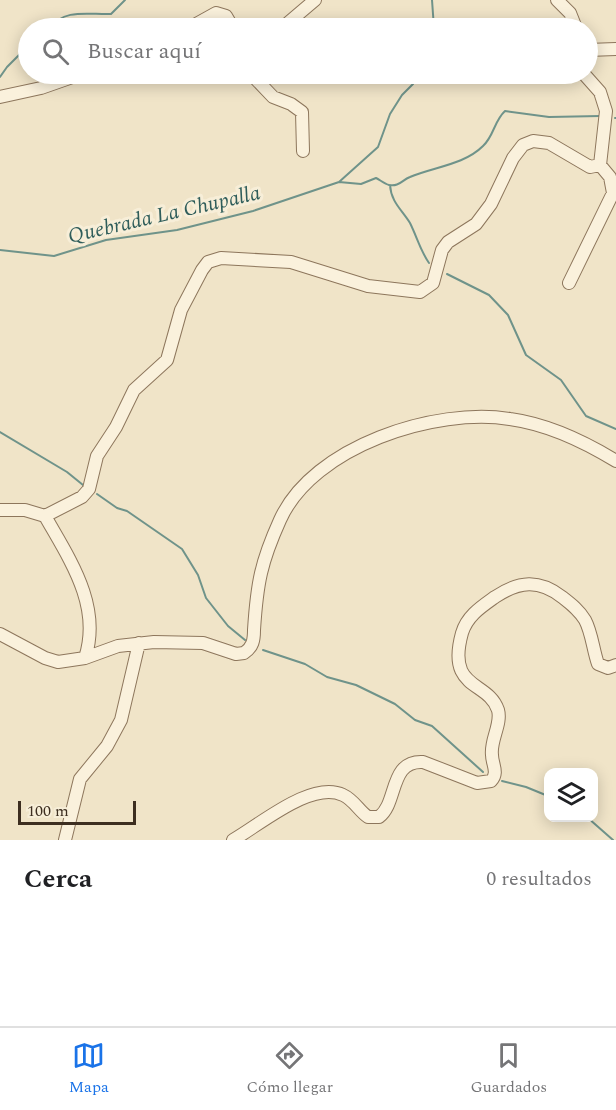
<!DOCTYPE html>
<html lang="es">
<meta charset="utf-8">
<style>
body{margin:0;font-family:Spectral,serif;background:#f2f2f2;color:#202124}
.controls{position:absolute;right:18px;bottom:18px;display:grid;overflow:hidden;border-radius:12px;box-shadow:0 3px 15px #0003}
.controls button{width:54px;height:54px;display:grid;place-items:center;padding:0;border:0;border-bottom:2px solid #e0e0e0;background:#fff;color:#202124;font:30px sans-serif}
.scale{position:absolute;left:18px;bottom:15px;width:118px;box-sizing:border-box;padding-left:6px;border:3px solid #3d2e20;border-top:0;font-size:16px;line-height:21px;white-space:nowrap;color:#3d2e20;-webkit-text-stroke:4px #f7eed8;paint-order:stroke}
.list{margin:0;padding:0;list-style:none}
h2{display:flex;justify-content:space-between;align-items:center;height:78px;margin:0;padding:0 24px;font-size:26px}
h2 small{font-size:20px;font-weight:400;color:#757577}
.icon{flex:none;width:33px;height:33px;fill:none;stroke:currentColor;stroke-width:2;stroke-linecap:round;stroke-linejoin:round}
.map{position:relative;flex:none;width:616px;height:840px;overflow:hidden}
.search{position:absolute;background:#fff;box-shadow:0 3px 15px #0003;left:18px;right:18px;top:18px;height:66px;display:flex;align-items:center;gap:15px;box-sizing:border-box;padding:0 21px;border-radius:33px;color:#757577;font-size:22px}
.sheet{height:186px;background:#fff}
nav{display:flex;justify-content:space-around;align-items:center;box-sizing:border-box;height:84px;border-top:2px solid #e0e0e0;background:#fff;font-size:16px;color:#757577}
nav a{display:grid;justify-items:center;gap:3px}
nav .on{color:#1a73e8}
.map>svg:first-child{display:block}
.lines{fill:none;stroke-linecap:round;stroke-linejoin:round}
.stream{stroke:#6f938a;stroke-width:2}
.minor-casing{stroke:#8d765c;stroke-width:14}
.minor{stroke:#faf1dc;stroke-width:12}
.labels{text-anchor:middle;stroke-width:6;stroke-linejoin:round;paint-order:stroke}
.water-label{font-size:21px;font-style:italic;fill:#2f5d5a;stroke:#f7eed8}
</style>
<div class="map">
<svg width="616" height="840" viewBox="0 0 616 840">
<rect width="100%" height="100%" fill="#f0e4c8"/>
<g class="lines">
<path class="stream" d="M432,0L434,28
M51,28C63,8 90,15 111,14L125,0
M0,77L7,67L28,46
M615,118H616
M339,182L361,184L376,178C380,180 385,184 389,185C399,187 402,180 410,177C433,167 464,165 483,146C494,136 494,121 505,111L549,117L600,116
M390,185C391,202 402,210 410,223C417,237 420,250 429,263
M0,250L54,256L106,240L177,230L253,211L339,182L378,147L390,114L402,95L413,84L418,74
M447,274L489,295L508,315L526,355L561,380L586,416L616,429
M0,432L67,472L83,485
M97,494L117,508L127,511L182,549L198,575L206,598L228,626L245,640
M263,650L305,664L327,677L356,685L395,704L415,720L432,726L483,772
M502,781L526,787L548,796
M588,818L613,840"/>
<defs>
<path id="minor" d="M557,0L570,13L576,28
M189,28L216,13L226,16L233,28
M282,28L315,0
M588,50L616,49
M251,74L273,97L291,104L302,112L303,151
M0,97L41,88L81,74
M569,283L613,193L610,177L600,165
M0,510H25L45,516C70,560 102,606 85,658
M45,516L82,497L89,489L97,456L116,427L134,390L167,360L181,310L202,270L208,262L221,258L291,262L368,286L420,292L433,283L442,250L448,242L476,224L491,204L513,158L523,145L533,141L549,143L590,167L600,165L606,111L600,92L584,74
M0,634L45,658L58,662L85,658L118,646L154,642L203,643L236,654L244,653C253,647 254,640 254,630C257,583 261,562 280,520C313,446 436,407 510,419C546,424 585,442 616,461
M65,840L80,779L107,746L121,720L139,643
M233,840C261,824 312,780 343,795C354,800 359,811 368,817H379C398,803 389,760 423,762L477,783L491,781C499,773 492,764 492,755C490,740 502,724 498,710C488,680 446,691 462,633C467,616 481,607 495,597C519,581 539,579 562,597C571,604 579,610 585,620C592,633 593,650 598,664L608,668L616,665"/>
</defs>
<use href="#minor" class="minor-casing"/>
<use href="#minor" class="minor"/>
</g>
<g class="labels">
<g class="water-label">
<text transform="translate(164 214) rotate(-13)" y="7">Quebrada La Chupalla</text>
</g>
</g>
</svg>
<div class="controls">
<button><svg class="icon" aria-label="layers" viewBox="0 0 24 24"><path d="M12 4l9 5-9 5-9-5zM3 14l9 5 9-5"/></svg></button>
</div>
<div class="scale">100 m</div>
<div class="search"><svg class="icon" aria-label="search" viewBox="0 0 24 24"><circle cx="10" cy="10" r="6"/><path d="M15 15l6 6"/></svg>Buscar aquí</div>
</div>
<section class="sheet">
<h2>Cerca<small>0 resultados</small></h2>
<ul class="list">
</ul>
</section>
<nav>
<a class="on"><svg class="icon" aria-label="map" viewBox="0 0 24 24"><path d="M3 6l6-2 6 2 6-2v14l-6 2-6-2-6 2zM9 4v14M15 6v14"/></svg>Mapa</a>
<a><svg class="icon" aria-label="directions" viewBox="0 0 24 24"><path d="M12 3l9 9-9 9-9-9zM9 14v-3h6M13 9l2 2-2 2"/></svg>Cómo llegar</a>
<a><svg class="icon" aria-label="saved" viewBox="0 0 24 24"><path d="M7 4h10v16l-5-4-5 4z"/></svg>Guardados</a>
</nav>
